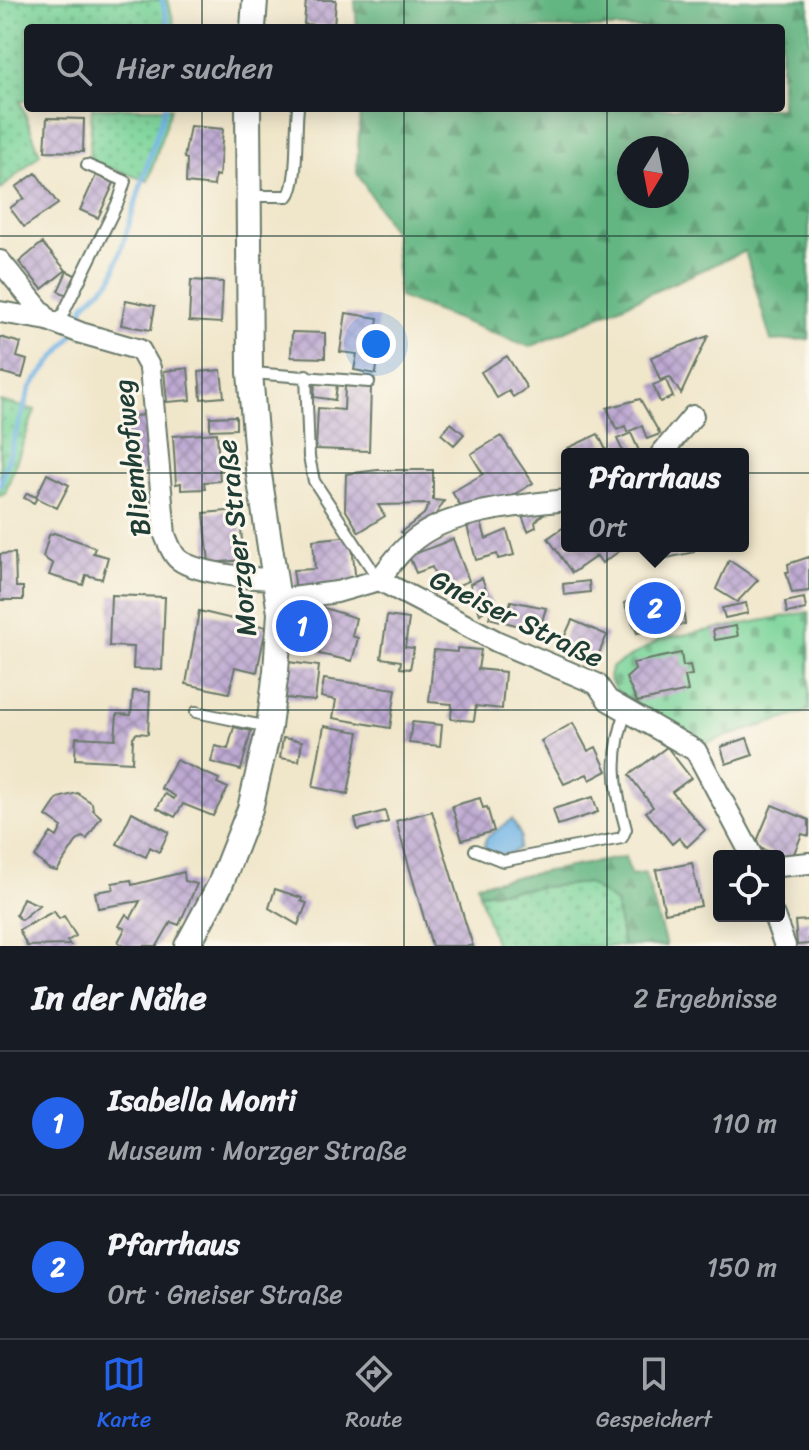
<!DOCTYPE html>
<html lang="de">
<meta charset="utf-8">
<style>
body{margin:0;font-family:Sriracha,sans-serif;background:#20242c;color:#f1f3f6}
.controls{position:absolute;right:24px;bottom:24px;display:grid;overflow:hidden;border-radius:8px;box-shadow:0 4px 20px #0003}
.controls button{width:72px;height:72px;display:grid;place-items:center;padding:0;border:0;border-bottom:2px solid #363941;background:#171b24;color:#f1f3f6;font:40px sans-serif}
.compass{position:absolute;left:617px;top:136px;width:72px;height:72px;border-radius:50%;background:#171b24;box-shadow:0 4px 20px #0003;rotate:190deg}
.you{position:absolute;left:376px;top:344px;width:28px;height:28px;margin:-20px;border:6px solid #fff;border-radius:50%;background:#1a73e8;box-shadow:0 0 0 12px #1a73e833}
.badge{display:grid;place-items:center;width:52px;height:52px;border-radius:50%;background:#2563eb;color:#fff;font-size:26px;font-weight:700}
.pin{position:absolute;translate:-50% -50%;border:4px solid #fff;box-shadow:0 2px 8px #0006}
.popup{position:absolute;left:561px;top:448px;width:188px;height:104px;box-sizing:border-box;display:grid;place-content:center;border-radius:8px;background:#171b24;filter:drop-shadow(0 2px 6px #0005);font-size:26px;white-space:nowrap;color:#9ea1a6}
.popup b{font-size:30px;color:#f1f3f6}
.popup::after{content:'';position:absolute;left:50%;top:100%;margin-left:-16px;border:16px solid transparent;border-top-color:#171b24}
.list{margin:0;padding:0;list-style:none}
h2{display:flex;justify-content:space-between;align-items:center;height:104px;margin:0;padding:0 32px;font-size:34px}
h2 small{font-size:26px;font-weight:400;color:#9ea1a6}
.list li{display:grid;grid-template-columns:52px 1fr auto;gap:24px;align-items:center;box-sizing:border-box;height:144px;padding:0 32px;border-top:2px solid #363941}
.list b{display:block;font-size:30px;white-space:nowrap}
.list p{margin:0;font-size:26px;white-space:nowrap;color:#9ea1a6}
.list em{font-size:26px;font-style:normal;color:#9ea1a6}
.icon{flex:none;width:44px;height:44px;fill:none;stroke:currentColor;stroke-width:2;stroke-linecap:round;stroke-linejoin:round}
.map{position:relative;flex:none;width:809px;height:946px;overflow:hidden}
.search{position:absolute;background:#171b24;box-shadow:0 4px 20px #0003;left:24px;right:24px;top:24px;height:88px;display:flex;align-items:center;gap:20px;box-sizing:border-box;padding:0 28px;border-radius:8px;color:#9ea1a6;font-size:30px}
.sheet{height:392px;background:#171b24}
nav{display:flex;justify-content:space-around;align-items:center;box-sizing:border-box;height:112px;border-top:2px solid #363941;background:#171b24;font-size:22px;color:#9ea1a6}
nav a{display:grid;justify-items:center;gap:4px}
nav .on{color:#2563eb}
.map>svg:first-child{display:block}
.grass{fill:url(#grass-dots);stroke:#4c8867;stroke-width:2}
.forest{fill:url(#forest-firs);stroke:#417a5b;stroke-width:2;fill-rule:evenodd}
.cemetery{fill:url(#cemetery-stones);stroke:#4c8867;stroke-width:2}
.water{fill:#70b3e5;stroke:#48788c;stroke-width:2}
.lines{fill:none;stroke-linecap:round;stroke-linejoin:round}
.stream{stroke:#70b3e5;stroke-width:5}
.building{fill:url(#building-cross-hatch)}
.service-casing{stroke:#687868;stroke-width:14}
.minor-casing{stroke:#687868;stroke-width:24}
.tertiary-casing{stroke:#687868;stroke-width:28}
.service{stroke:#fff;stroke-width:10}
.minor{stroke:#fff;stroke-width:20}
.tertiary{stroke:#fff;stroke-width:24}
.grid{fill:none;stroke:#1f3d34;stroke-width:2;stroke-opacity:0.55}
.labels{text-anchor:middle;stroke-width:6;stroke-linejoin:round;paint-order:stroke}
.street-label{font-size:28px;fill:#1f3d34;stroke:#fbf7ec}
</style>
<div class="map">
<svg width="809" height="946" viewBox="0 0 809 946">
<defs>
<pattern id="grass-dots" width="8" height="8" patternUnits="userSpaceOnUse" patternTransform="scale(2)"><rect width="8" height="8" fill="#7ad49a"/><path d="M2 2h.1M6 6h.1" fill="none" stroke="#63ad7e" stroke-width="1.8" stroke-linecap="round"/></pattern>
<pattern id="forest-firs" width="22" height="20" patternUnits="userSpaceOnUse" patternTransform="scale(2)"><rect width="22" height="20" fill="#63b682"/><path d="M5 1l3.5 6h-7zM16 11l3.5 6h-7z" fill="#51956b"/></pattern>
<pattern id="cemetery-stones" width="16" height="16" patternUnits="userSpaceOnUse" patternTransform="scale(2)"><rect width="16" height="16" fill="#7ad49a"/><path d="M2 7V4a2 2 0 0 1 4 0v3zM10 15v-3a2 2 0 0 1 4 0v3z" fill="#63ad7e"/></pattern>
<pattern id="building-cross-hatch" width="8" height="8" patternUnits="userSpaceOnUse" patternTransform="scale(2)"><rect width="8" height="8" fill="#bea9d2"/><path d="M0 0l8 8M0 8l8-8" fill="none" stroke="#9a8bab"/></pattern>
</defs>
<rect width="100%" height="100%" fill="#fbf7ec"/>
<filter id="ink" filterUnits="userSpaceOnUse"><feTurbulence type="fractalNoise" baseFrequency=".0125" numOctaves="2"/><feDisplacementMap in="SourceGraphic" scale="16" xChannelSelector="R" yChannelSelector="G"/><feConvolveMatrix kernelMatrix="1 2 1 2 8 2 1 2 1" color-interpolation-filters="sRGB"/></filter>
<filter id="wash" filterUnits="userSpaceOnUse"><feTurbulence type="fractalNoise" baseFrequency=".006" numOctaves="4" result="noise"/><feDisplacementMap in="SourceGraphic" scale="32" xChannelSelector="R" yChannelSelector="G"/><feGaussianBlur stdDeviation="1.8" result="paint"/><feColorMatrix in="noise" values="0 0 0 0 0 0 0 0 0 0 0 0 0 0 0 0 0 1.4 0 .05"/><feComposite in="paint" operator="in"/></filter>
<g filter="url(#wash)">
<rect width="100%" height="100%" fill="#f0e6ca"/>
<path class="grass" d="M0,0H168L175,28H28V100L20,101L40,154L0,190Z
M92,108H171L148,181L89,161Z
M0,401L35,410L5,493L0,496Z
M587,883L616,903L623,946H496L479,893Z"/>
<path class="forest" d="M355,0H809V339L771,341L745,251L530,347L399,297L394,233L357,173L360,108H781V28H357ZM629,148H677V196H629Z
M625,857L631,875L645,873L666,946H623L616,903L587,883L479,893L477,884Z"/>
<path class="cemetery" d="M809,612V711L703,744L618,695L609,678L611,668L661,639Z"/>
<path class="water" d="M512,819L521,836L519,848C507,858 498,855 484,850L486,838Z"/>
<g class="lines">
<path class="stream" d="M162,0L169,28
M77,326L85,304L112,279L165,108
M0,485L30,388L73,335"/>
</g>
<g id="blocks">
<path class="building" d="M306,0H336L334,27L304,24Z
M47,118L84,119L83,152L45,151Z
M190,126L223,129L219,176L215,175L214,186L186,183L187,159L184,158Z
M36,173L58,204L24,227L10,208L24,198L16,187Z
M96,175L114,183L98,218L80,210Z
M42,243L66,270L42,289L19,262Z
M67,271L77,276L69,296L58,291Z
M191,280L223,282L221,323L189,321Z
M126,300L155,306L151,330L121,325Z
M346,313L378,318L373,355L378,356L376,374L354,370L357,354L340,352Z
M292,332L325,333V358L291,357Z
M708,336L681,394L670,377L660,380L651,357Z
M0,337L21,343L17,357L27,360L22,378L0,372Z
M507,356L527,388L513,397L509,391L497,398L481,372Z
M188,368L191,400L167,402L164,371Z
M221,370L224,397L201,399L199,372Z
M666,380L673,397L660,402L653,385Z
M315,382L337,385L335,400L314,397Z
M345,386L371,387L369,451L316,449L318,408L344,410Z
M640,399L660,434L647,439L642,426L627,432L625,426L617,430L607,408Z
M146,415L150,472L129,473L121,417Z
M236,416V429L210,430V417Z
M451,423L464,434L454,445L441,434Z
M217,433L220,481L204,482L205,489L181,490V483L176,484L173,436Z
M631,433L640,453L624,454L617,439Z
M598,434L608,454H571L568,448Z
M501,436L533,483L503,502L466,515L452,492L483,474L471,454Z
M378,470H433V500L444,501L432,521L407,540L401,532L424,514L429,504L378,505L385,516L359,532L345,509L346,474Z
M47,474L69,485L57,508L37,498L34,503L24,498L27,493L36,497Z
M239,510L244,560L209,563L204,513Z
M545,512L535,522L536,527L528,531L522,516Z
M481,522L486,539L507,530L514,555L498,559L497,554L476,560L467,526Z
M567,525V546H627L602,563L597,556L572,573L548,538Z
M54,533L84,543L95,548L93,553L108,557L102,579L86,575L83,585L49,575L53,564L43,557L49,535Z
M351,536L356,583L296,591L293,570L315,569L313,540Z
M453,539L469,581L441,592L432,567L416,573L409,556Z
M650,546H693L694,552L653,561Z
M15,553L16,587H23V600H0V554Z
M809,557V591L792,593L786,572H789L788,564Z
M729,560L758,580L737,602L716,589Z
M482,578L492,605L480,614L470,584Z
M589,581L590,592L564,595L563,584Z
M653,591L657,599L681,595L685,624L637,633L624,603Z
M111,595L165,597L162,670L133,669L134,647L109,646Z
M804,598L806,609L787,613L785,602Z
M511,601L546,608L539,631L489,618L492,606L508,611Z
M305,602L356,618L352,636L358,638L352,661L319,654L323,643L295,634Z
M746,603L748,613L725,618L722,608Z
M199,611L266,627L257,672L235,667L229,693L186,684Z
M387,616L409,619L405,647L414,648L410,669L400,668L401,661L381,658Z
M572,620L607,635L597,658L562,642Z
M736,626L738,636L715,640L713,630Z
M457,648L481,650L478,669L505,672L502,709L476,706L474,721L451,719L452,704L429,702L434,650L457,652Z
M681,653L683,666L690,665L692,675L685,676L688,691L637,702L626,678L635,670L633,663Z
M288,662L319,666L315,701L285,698Z
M324,679L396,689L390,728L333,718L336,700L321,697Z
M133,691L150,692L148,734L137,733L133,737L132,762L75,759L76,737L115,739L117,714L131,715Z
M412,722L442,725L440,746L409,743Z
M573,723L588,751L596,747L607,771L590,780L587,774L564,784L541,741Z
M324,726L359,732L348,794L313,787Z
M234,727L251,731L241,770L211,762L215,746L228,749Z
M283,738L302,741L299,761L280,758Z
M747,738L753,755L726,764L721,747Z
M667,747L691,778L672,792L705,830L687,847L679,838L672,844L646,812L653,807L629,775Z
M176,760L219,779L217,783L228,788L213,816L183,804L175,817L157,808L165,794L174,799L175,796L161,788Z
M77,793L92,803L93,810L101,817L87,839L82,837L76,842L57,871L49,869L35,857L51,833L57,837L62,827L46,816L58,798Z
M593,797L598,812L558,825L553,809Z
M480,798L483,808L487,807L494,831L462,840L452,806Z
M772,805L809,820V836L802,834L791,861L755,846Z
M385,811L388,822L358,830L355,819Z
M432,811L465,921L473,946H432L396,821Z
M132,812L169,832L159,852L150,847L146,857L117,844Z
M692,863L701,906L665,913L656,870Z
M184,872L185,881L197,884L179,925L171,922L157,946H124L118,942L125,929L119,926L126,914L131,918L140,901L98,908L95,892L114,889L112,883L131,880L132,885Z
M275,889L302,898L301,901L307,903L298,925L269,908Z
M23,898L39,905L21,920L16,915Z
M54,911L59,919L64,916L76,936L67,941L70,945L27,946L19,930Z
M809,920V944L797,945L795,921Z"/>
</g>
</g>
<g filter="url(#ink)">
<use href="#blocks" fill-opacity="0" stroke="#687868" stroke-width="2"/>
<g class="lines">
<defs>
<path id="service" d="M249,196H288C299,182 295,131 298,108
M58,324L119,200L125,181L87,165
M252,373L369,382
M306,375L309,457L314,481L379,580
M196,712L268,727
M475,850L503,861L622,838L626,829C614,787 610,752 627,710"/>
<path id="minor" d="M0,261L48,320
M0,312L48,320L81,333L140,350L150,368L165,535C168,542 171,552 177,558C191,572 253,580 273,578
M661,454L693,416
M379,580C391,564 404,546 421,535C457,510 524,505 567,500
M278,600L337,592L379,580L498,642L597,684L608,700L696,751L752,856
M779,866L809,863
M774,916L785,946"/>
<path id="tertiary" d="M253,28L255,0
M187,946L220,885L250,809L269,727L276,671L280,613L258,468L250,373L248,108"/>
</defs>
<use href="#service" class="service-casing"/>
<use href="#minor" class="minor-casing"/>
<use href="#tertiary" class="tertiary-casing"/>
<use href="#service" class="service"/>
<use href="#minor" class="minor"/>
<use href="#tertiary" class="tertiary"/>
</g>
</g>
<path class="grid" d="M202,0V28M404,0V28M607,0V28M202,108V946M404,108V946M607,108V946M0,236H809M0,473H809M0,710H809"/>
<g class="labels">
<g class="street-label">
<text transform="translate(131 458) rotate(-97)" y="10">Bliemhofweg</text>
<text transform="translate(236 538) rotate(-96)" y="10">Morzger Straße</text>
<text transform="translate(517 618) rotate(26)" y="10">Gneiser Straße</text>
</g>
</g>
</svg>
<div class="controls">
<button><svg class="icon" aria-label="locate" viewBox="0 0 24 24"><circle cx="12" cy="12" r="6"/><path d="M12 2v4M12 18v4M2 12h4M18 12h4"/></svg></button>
</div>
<svg class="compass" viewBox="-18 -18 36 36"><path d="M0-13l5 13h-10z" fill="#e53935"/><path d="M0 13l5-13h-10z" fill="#9ea1a6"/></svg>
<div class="you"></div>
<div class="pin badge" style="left:302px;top:626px">1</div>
<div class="pin badge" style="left:655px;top:608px">2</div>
<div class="popup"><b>Pfarrhaus</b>Ort</div>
<div class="search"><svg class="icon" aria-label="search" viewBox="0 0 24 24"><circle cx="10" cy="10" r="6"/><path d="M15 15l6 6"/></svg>Hier suchen</div>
</div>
<section class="sheet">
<h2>In der Nähe<small>2 Ergebnisse</small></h2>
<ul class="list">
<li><span class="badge">1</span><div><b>Isabella Monti</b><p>Museum · Morzger Straße</p></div><em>110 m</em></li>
<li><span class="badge">2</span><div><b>Pfarrhaus</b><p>Ort · Gneiser Straße</p></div><em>150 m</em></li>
</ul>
</section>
<nav>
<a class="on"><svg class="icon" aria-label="map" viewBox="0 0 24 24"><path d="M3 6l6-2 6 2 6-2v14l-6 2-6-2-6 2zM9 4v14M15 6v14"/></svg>Karte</a>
<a><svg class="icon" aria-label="directions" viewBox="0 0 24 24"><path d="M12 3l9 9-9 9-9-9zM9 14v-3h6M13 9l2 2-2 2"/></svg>Route</a>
<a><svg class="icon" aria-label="saved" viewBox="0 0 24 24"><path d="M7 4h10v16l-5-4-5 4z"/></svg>Gespeichert</a>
</nav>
